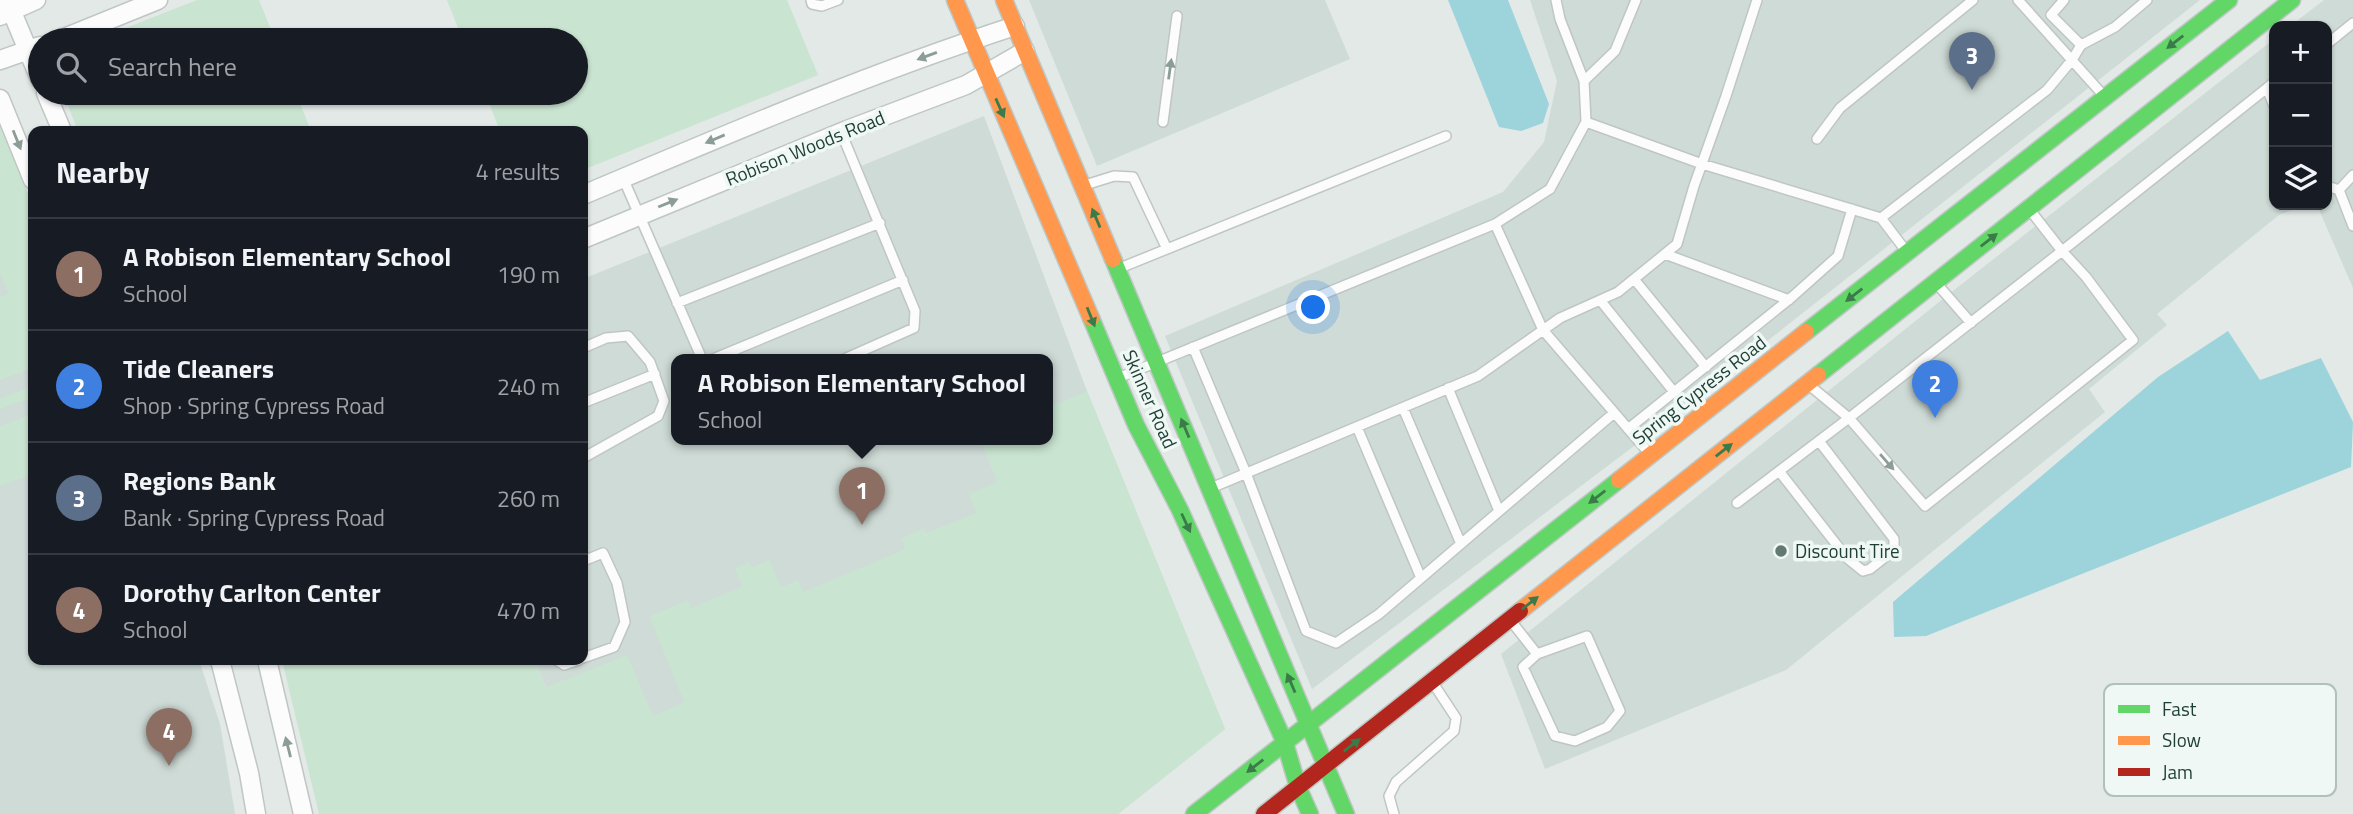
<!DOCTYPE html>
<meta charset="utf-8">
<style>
body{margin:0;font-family:"Titillium Web",sans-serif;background:#20242c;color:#f1f3f6}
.controls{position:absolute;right:21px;top:21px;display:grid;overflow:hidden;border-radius:14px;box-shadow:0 2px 5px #0004}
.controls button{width:63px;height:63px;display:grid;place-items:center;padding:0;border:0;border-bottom:2px solid #363941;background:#171b24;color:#f1f3f6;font:35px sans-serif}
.you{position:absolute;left:1314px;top:308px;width:24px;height:24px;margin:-18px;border:5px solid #fff;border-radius:50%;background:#1a73e8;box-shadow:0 0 0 10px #1a73e833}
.badge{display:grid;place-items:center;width:46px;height:46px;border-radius:50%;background:#8c9099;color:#fff;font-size:23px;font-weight:700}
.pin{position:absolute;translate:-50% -58px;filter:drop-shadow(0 2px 4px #0008)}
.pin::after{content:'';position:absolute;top:37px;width:24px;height:21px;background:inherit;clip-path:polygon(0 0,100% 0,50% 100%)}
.popup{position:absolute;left:671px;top:354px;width:382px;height:91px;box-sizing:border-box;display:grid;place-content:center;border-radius:14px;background:#171b24;filter:drop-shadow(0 2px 5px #0005);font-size:23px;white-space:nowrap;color:#9ea1a6}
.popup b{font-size:26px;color:#f1f3f6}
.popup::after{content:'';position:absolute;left:50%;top:100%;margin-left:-14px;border:14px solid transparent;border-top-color:#171b24}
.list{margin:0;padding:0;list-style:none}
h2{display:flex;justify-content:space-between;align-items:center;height:91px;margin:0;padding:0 28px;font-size:30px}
h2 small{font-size:23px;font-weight:400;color:#9ea1a6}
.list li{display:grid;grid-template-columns:46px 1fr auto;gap:21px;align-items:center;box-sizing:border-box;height:112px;padding:0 28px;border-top:2px solid #363941}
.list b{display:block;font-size:26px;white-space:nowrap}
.list p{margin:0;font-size:23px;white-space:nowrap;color:#9ea1a6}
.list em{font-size:23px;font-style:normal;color:#9ea1a6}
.icon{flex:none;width:38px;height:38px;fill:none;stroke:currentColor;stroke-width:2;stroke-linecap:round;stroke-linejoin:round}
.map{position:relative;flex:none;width:2353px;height:814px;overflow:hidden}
.search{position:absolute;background:#171b24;box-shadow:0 2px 5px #0004;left:28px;top:28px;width:560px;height:77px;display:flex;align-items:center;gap:18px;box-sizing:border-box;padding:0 24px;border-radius:38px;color:#9ea1a6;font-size:26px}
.panel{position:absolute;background:#171b24;box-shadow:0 2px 5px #0004;left:28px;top:126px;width:560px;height:539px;border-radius:14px}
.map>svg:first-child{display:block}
.built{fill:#cfdbd6;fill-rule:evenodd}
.green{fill:#c9e4d1}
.water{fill:#9dd4dc}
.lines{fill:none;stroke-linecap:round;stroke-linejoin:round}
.lane-casing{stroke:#bfc6c3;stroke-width:12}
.street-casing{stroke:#bfc6c3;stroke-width:21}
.fast-casing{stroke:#bdc7c3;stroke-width:19}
.slow-casing{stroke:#bdc7c3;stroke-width:19}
.jam-casing{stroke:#bdc7c3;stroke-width:19}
.lane{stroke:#fbfcfb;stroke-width:9}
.street{stroke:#fbfcfb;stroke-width:18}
.fast{stroke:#63d668;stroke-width:16}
.slow{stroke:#ff974d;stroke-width:16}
.jam{stroke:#b3261e;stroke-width:16}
.oneway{fill:#3a7b49}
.oneway2{fill:#8c9d98}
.poi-dot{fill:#637a73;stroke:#eff8f4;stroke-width:2.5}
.labels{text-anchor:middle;stroke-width:7;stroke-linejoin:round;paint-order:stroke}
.street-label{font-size:19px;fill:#1e3e35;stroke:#eff8f4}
.poi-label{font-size:19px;fill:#1e3e35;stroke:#eff8f4;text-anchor:start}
.key{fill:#eff8f4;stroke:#b0c0bb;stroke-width:2}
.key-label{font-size:19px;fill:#1e3e35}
</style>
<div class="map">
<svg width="2353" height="814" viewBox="0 0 2353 814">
<rect width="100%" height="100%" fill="#e2e9e6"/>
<path class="built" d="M1029,0H1325L1350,59L1097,166Z
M1530,0H2200L1634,446L1312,689L1165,336L1503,192L1544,142L1557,81Z
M2324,0H2353V288L2317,205H2327V26H2290Z
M2274,39V205H2304L2279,215L2157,314L2167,325L2089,389L2105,412L1786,670L1545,769L1501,654L1944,298Z
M984,116L1087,391L1225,729L1118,814H574L546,687L535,660H583V279ZM676,359H1048V439H676Z
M0,152L33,235V660H199L220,724L235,814H0Z"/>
<path class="green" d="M197,0H259L275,40H95Z
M447,0H787L818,75L583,170V131H500L485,93H576V40H463Z
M63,93H296L311,131H78Z
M0,127L33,206V368L0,380V297L8,294L0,273Z
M33,386V397L0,409V398Z
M1087,391L1225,729L1118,814H319L282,660H535L546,687L627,655L653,716L684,702L649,616L688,600L691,608L742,586L735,568L749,562L752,567L770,560L781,587L798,580L803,592L905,549L901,538L924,528L926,533L976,513L969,494L997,482L980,439H1048V407Z
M33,414V474L0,486V426Z"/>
<path class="water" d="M1448,0H1508L1549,104L1543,123L1521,131L1499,127Z
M2228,331L2260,380L2321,358L2353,422L2351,467L1926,636L1894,637L1893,602L2158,377Z"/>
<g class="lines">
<defs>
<path id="lane" d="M811,0L812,4L822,6L838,0
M2018,0L2104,96
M2064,0L2051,15L2081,45L2115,27L2147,0
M2327,44L2353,23
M1584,81L1615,51L1636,0
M2274,82L2267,88L2274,106
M1163,122L1177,16
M1586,122L1702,164L1881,218L1906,251
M841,132L915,311L914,328L844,359
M1817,139L1840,108L1973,0
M2353,175L2339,190L2353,226
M623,178L702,359
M1082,186L1114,176L1133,177L1167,249
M2327,186L2339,190
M1881,218L2047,90L2072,60L2081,45
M1495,224L1543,330L1649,453
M1665,254L1789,300
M1120,268L1446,136
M1634,279L1706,367
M1937,284L1971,323
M1600,300L1674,392
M677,303L880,223
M1193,347L1246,473L1306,631L1336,643L1379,614L1614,413
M583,348L606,338L628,336L650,362L664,401L658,416L583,458
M713,359L903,280
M1118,378L1495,224L1550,189L1586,122L1584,81L1560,19L1556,0
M1809,385L1849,418L1925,506L2133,340L2086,277L2062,251L2267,88
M1448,388L1499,511
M583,403L655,374
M1403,408L1461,544
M1357,427L1421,578
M1628,429L1792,297L1838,256L1852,209
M1779,471L1847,558L1863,571L1870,569L1894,550V539L1819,441
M1211,488L1478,376L1560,318L1618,292L1677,244L1694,186L1726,96L1757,0
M1737,503L1849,418L2062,251L2030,210
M583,561L603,553L617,583L625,622L614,647L583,658
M1511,621L1537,654L1587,636L1620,711L1607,727L1575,741L1555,736L1523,667L1537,654
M556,660L564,665L579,660
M1394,814L1389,796L1396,782L1454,731L1456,718L1433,683"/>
<path id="street" d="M7,0L40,79
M0,16L36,0
M59,40L158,0
M0,60L40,46
M46,93L62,131
M0,99L33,180
M583,195C725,135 867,74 1015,26
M583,239L847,130L966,85L1025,51
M220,660L249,773L256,814
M267,660L303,814"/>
<path id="fast" d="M1113,259L1346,814
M1091,318L1136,425L1180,510L1285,743L1298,787L1310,814
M1806,332L2229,0
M1818,375L2292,0
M1194,814L1619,480"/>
<path id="slow" d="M955,0L1091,318
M1004,0L1113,259
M1619,480L1806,332
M1520,611L1818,375"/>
<path id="jam" d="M1264,814L1520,611"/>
</defs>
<use href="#lane" class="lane-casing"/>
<use href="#street" class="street-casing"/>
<use href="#fast" class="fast-casing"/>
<use href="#slow" class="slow-casing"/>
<use href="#jam" class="jam-casing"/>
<use href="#lane" class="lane"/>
<use href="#street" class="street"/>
<use href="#fast" class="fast"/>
<use href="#slow" class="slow"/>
<use href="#jam" class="jam"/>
</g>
<defs><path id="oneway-solid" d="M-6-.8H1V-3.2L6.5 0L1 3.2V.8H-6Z" transform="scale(1.75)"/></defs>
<g class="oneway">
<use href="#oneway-solid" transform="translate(2175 42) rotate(142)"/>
<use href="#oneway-solid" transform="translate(1000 108) rotate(66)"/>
<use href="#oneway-solid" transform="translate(1096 218) rotate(-113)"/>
<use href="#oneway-solid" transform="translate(1989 240) rotate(-38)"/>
<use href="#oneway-solid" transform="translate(1854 295) rotate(142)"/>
<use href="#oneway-solid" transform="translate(1091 317) rotate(68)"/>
<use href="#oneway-solid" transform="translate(1185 428) rotate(-113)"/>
<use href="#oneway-solid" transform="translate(1724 450) rotate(-38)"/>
<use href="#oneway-solid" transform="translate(1597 497) rotate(142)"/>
<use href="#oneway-solid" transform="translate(1186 523) rotate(65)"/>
<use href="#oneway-solid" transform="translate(1530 603) rotate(-38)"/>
<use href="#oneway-solid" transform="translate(1291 683) rotate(-113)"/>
<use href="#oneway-solid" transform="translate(1352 745) rotate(-38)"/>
<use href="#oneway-solid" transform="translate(1255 766) rotate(142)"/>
</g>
<g class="oneway2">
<use href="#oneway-solid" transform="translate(927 56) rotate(160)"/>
<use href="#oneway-solid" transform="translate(1170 69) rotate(-82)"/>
<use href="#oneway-solid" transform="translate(715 139) rotate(157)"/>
<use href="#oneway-solid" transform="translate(17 140) rotate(68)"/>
<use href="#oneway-solid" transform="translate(668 203) rotate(-22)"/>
<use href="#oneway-solid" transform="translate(1887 462) rotate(49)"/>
<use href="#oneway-solid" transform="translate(288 747) rotate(-104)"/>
</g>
<circle class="poi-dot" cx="1781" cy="551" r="7"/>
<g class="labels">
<g class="street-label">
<text transform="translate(805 148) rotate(-22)" y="7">Robison Woods Road</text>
<text transform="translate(1699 390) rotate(-38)" y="7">Spring Cypress Road</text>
<text transform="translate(1150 399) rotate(66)" y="7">Skinner Road</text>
</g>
<g class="poi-label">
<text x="1795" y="558">Discount Tire</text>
</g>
</g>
<rect x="2104" y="684" width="232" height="112" rx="10" class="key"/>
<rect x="2118" y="705" width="32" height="8" fill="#63d668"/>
<rect x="2118" y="736" width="32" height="9" fill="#ff974d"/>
<rect x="2118" y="768" width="32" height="8" fill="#b3261e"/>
<g class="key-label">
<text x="2162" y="716">Fast</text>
<text x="2162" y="747">Slow</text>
<text x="2162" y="779">Jam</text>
</g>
</svg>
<div class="controls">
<button>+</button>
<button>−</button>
<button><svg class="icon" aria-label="layers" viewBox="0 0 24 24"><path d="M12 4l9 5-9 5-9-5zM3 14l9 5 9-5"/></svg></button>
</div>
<div class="you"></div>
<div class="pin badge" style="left:862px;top:525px;background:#8d6e63">1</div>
<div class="popup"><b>A Robison Elementary School</b>School</div>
<div class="pin badge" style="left:1935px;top:418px;background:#3f7fe0">2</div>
<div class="pin badge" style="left:1972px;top:90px;background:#5c6f8a">3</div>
<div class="pin badge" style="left:169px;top:766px;background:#8d6e63">4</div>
<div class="search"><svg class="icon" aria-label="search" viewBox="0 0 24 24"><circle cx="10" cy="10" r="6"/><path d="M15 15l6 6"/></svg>Search here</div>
<section class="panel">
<h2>Nearby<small>4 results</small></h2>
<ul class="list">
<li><span class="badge" style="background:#8d6e63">1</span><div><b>A Robison Elementary School</b><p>School</p></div><em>190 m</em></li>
<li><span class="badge" style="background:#3f7fe0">2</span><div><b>Tide Cleaners</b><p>Shop · Spring Cypress Road</p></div><em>240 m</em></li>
<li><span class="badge" style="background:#5c6f8a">3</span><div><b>Regions Bank</b><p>Bank · Spring Cypress Road</p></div><em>260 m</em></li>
<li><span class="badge" style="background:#8d6e63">4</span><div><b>Dorothy Carlton Center</b><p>School</p></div><em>470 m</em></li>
</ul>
</section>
</div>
